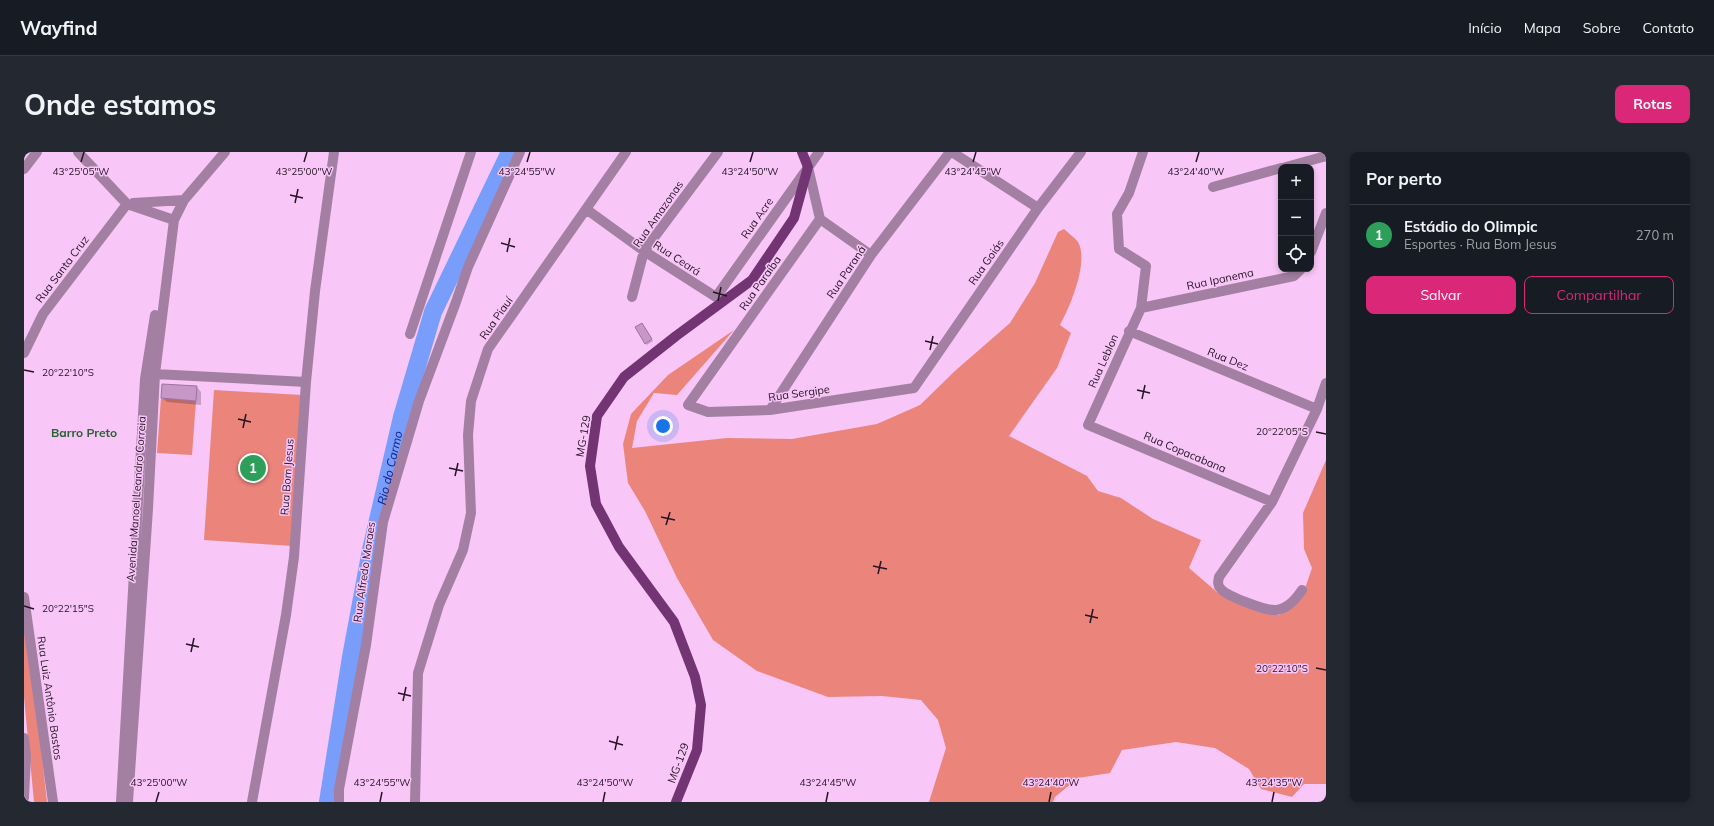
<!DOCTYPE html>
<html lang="pt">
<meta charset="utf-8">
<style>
body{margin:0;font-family:Mulish,sans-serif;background:#242831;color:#f1f3f6}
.controls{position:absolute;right:12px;top:12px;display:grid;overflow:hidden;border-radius:8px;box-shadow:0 2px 6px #0003}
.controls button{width:36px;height:36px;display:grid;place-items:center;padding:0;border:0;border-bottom:1px solid #363941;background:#171b24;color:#f1f3f6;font:20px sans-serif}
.you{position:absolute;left:639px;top:274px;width:14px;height:14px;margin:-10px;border:3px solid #fff;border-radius:50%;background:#1a73e8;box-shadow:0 0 0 6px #1a73e833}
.badge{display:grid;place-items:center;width:26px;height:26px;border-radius:50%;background:#db2777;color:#fff;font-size:13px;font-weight:700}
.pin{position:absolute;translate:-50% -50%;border:2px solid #fff;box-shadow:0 1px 4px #0006}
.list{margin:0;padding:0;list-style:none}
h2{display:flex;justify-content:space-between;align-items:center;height:52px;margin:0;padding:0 16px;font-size:17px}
h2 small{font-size:13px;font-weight:400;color:#9ea1a6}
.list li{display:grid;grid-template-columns:26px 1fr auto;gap:12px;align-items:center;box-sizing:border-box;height:60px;padding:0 16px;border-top:1px solid #363941}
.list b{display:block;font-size:15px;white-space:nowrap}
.list p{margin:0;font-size:13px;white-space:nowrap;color:#9ea1a6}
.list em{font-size:13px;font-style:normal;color:#9ea1a6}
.actions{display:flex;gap:8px;padding:12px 16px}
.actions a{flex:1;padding:9px 0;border:1px solid #db2777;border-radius:8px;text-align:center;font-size:14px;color:#db2777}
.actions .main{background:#db2777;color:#fff}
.icon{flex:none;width:22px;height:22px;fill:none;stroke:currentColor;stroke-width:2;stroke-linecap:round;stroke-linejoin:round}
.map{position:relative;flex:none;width:1302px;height:650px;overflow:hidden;border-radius:8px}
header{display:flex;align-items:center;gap:24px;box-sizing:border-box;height:56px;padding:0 20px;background:#171b24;border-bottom:1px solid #363941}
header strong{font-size:19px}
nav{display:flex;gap:22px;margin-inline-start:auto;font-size:14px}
.intro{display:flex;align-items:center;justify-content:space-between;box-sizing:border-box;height:96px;padding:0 24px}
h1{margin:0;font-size:28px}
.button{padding:10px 18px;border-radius:8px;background:#db2777;color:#fff;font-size:14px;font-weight:700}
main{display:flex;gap:24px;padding:0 24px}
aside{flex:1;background:#171b24;border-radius:8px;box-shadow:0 2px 6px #0003}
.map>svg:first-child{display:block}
.green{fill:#eb857b}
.shadow{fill:#0003}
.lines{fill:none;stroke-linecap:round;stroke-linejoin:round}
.river{stroke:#789dfb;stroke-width:18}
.building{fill:#c798c7;stroke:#9f729f}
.minor{stroke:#a380a3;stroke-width:10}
.major{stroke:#723473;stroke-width:10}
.ticks{fill:none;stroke:#261426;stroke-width:1.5}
.labels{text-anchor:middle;stroke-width:3;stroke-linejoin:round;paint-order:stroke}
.street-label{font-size:11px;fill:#261426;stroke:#f8c6f7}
.neighbourhood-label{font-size:12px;font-weight:bold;fill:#276230;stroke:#f8c6f7}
.water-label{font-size:12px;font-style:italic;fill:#0d1d89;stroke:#f8c6f7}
.ticks-label{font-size:10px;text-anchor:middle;fill:#261426;stroke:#f8c6f7;stroke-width:3;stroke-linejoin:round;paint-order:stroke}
</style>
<header>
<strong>Wayfind</strong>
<nav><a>Início</a><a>Mapa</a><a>Sobre</a><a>Contato</a></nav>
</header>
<div class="intro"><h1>Onde estamos</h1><a class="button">Rotas</a></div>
<main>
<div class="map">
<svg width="1302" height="650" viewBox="0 0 1302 650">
<rect width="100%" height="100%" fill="#f8c6f7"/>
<path class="green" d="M1040,77C1044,81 1053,87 1055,92C1064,112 1046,155 1036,173L1047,181L1033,216L985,284L1063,324L1074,339L1097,346L1129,367L1177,388L1165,416L1194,441L1255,463L1278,445L1288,416L1280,397L1279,361L1302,308V632H1280L1268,645L1237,637L1225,617L1191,596L1152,590L1098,598L1086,621L1054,626L1031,645L1029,650H905L922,596L914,568L897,548L858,544L804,545L733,519L689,488L653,426L621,359L604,331L599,292L607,262L644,223L710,178L653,243L630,241L613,269L608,296L703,286L768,287L853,272L896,253L932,218L986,171L1011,131L1034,80Z
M190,238L278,243L268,394L180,388Z
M137,246L172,249L168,303L133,301Z
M0,445L23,650H10L0,545Z"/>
<path class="shadow" d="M619,173L629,189L623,193L612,176Z
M173,235L177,240V253L143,250L138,246Z"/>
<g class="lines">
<path class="river" id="s1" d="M304,650L327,505L347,398L378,265L409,160L486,0"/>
</g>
<path class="building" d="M618,171L628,187L621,192L611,175Z
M138,232L173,234L172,249L137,246Z"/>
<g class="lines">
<path class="minor" d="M54,0L103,52L150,68
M928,0L1014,56
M1119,0L1105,41L1093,62L1095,97L1122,114L1117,156L1064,273L1248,350
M784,15L796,67L664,253L684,260L746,258L890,236L1014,56L1057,0
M1262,15L1302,4
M0,17L13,0
M1189,35L1257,16
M109,51L160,48
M562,57L620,99L692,145L795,0
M796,67L847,103
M1287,100L1302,61
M608,145L620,99L694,0
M1117,156L1270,124L1277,117
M1105,179L1293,257
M386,182L447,0
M0,201L19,162L103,52
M131,222L282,230
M746,258L847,103L926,0
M1278,438C1272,447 1264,457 1252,458C1241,459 1203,444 1197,437C1193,433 1194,430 1195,425L1248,350L1293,257L1302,231
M0,445L29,650
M0,586L2,604L0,646
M97,650L121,227L131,163
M104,650L124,357L131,222L150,68L160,48L201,0
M228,650L262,463L270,405L282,230L291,139L310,0
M315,650V637L342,493L359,370L395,249L432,150L444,115L496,0
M391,650L394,521L415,453L439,398L447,361L444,283L447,249L464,197L602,0"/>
<path class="major" d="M652,650L673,598L677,553L671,525L650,470L595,395L572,352L566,314L573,264L600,225L652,184L728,128L770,66L784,15L778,0"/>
</g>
<path class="ticks" d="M57,10L60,0M280,10L283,0M503,10L506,0M726,10L729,0M949,10L952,0M1172,10L1175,0M266,43L279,46M271,51L274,37M477,91L491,95M483,100L486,86M689,140L703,144M694,149L697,135M901,189L914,192M906,198L909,184M0,218L10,220M1113,238L1126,241M1118,247L1121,233M214,267L227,270M219,276L222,262M1292,280L1302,282M425,316L439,319M431,324L434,311M637,365L651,368M642,373L646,360M849,414L863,417M854,422L857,409M0,454L10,457M1061,463L1074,466M1066,471L1069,457M162,492L175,495M167,500L170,486M1292,516L1302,518M374,541L387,544M379,549L382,535M585,589L599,593M591,598L594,584M132,650L135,640M356,650L358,640M579,650L581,640M802,650L804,640M1025,650L1027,640M1248,650L1250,640"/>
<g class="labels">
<g class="street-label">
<text transform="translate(634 62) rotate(-55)" y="4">Rua Amazonas</text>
<text transform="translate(733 66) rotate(-55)" y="4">Rua Acre</text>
<text transform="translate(653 106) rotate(33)" y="4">Rua Ceará</text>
<text transform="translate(962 110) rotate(-55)" y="4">Rua Goiás</text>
<text transform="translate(38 117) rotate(-53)" y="4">Rua Santa Cruz</text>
<text transform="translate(822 120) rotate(-56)" y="4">Rua Paraná</text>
<text transform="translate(1196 127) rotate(-12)" y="4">Rua Ipanema</text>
<text transform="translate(736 131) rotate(-55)" y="4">Rua Paraíba</text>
<text transform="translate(472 166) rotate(-55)" y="4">Rua Piauí</text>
<text transform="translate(1204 207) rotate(22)" y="4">Rua Dez</text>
<text transform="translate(1079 209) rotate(-66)" y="4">Rua Leblon</text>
<text transform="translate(775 241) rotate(-8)" y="4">Rua Sergipe</text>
<text transform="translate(559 284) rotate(-80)" y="4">MG-129</text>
<text transform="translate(1161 300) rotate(23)" y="4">Rua Copacabana</text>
<text transform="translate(263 325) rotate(-86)" y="4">Rua Bom Jesus</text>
<text transform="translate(112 347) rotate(-86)" y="4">Avenida Manoel Leandro Correia</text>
<text transform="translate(340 420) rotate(-82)" y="4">Rua Alfredo Moraes</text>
<text transform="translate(26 546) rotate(82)" y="4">Rua Luiz Antônio Bastos</text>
<text transform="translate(654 611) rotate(-70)" y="4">MG-129</text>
</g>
<g class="neighbourhood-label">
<text x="60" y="285">Barro Preto</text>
</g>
<g class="water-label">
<text dy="4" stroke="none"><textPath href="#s1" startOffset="340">Rio do Carmo</textPath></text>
</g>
</g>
<g class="ticks-label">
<text x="57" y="23">43°25'05"W</text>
<text x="280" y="23">43°25'00"W</text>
<text x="503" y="23">43°24'55"W</text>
<text x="726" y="23">43°24'50"W</text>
<text x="949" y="23">43°24'45"W</text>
<text x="1172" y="23">43°24'40"W</text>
<text x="44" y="224">20°22'10"S</text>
<text x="1258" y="283">20°22'05"S</text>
<text x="44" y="460">20°22'15"S</text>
<text x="1258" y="520">20°22'10"S</text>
<text x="135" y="634">43°25'00"W</text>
<text x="358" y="634">43°24'55"W</text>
<text x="581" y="634">43°24'50"W</text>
<text x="804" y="634">43°24'45"W</text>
<text x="1027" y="634">43°24'40"W</text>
<text x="1250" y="634">43°24'35"W</text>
</g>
</svg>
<div class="controls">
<button>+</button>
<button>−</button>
<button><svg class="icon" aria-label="locate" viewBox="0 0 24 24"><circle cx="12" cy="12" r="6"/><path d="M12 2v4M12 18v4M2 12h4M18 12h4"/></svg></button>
</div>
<div class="you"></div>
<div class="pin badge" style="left:229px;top:316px;background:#2e9e5b">1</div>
</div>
<aside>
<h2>Por perto<small></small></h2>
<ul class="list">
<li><span class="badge" style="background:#2e9e5b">1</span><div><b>Estádio do Olimpic</b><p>Esportes · Rua Bom Jesus</p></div><em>270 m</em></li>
</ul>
<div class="actions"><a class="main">Salvar</a><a>Compartilhar</a></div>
</aside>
</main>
